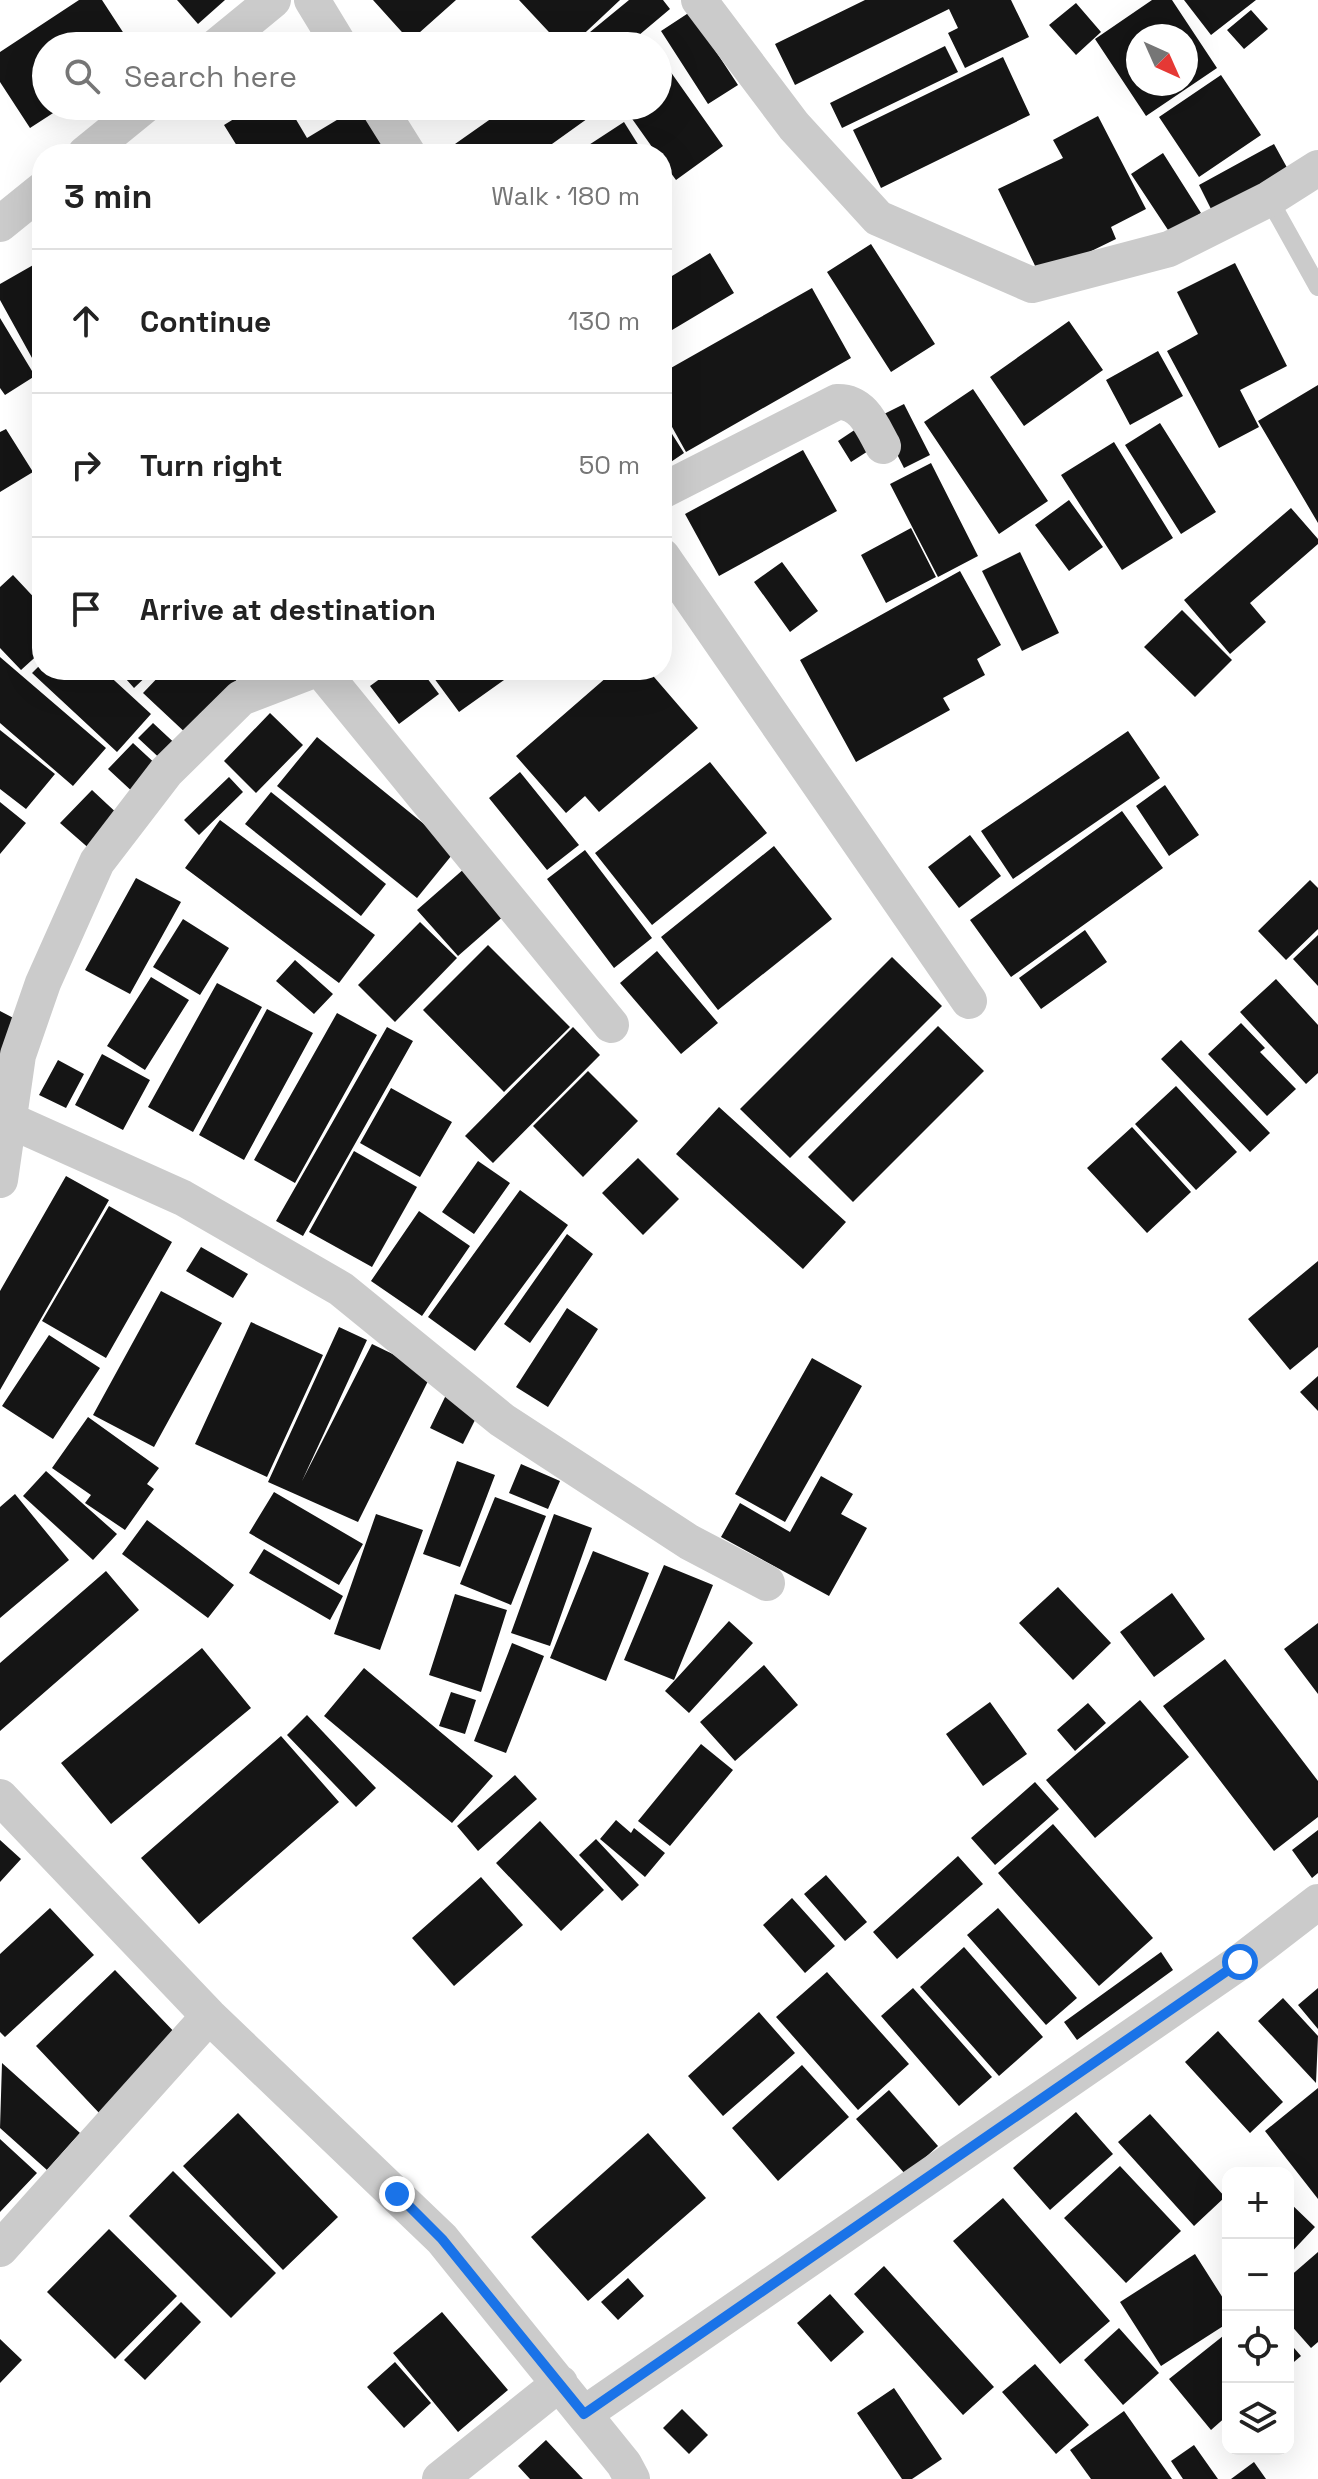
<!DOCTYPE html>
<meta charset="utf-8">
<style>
body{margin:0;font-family:"Space Grotesk",sans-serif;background:#f2f2f2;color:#222}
.controls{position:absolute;right:24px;bottom:24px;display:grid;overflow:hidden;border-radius:16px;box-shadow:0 8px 32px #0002}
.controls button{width:72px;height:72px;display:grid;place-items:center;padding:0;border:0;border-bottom:2px solid #e0e0e0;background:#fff;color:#222;font:40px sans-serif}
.compass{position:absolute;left:1126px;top:24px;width:72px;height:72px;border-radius:50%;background:#fff;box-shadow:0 8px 32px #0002;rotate:135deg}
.stop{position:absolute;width:24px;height:24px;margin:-18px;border:6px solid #1a73e8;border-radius:50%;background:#fff}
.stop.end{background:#1a73e8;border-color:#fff;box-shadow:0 2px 8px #0008}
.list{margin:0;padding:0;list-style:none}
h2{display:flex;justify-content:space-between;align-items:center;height:104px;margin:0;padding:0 32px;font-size:34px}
h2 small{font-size:26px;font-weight:400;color:#767676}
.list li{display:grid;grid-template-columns:52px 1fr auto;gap:24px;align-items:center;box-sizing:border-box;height:144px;padding:0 32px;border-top:2px solid #e0e0e0}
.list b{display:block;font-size:30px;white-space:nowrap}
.list em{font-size:26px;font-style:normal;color:#767676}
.icon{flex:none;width:44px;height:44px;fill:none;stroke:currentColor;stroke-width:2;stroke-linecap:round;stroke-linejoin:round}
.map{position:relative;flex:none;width:1318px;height:2479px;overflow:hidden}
.search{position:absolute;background:#fff;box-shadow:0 8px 32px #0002;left:32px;top:32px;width:640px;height:88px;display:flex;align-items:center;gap:20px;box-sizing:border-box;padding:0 28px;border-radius:44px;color:#767676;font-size:30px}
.panel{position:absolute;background:#fff;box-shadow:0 8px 32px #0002;left:32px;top:144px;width:640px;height:536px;border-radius:32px}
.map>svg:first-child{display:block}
.building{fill:#151515;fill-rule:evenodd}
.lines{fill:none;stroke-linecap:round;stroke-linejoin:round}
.lane{stroke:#cbcbcb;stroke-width:18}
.street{stroke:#cbcbcb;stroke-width:36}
.route{stroke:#1a73e8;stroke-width:10}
</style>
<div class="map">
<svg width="1318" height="2479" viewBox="0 0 1318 2479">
<rect width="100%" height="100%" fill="#fff"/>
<path class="building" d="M79,0H102L132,46H46V106H64L30,128L0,82V52Z
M177,0H225L198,24Z
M373,0H456L410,41Z
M519,0H620L571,46H562Z
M629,0H663L670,9L626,46H573Z
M865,0H1011L1029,37L965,68L948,33L958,28L949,9L795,85L775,44Z
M1152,0H1172L1217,68L1146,116L1095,39ZM1138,36H1186V84H1138Z
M1184,0H1256L1211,35Z
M1076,3L1101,32L1076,55L1049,25Z
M1251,10L1268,29L1244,49L1227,30Z
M690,12L738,85L708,104L661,31Z
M945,46L958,72L842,128L830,103Z
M658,54L723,146L676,180L662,161V154H657L623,106H658Z
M1003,57L1030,115L881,188L853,130Z
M1221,75L1261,135L1199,177L1159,117Z
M255,106H288L307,138L360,106L389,154H242L224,125Z
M509,106H605L538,154H462L455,144Z
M1098,116L1146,209L1111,227L1116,239L1040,276L998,189L1063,158L1053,140Z
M624,122L644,154H575Z
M1274,144L1290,173L1214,215L1199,185Z
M1163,153L1201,213L1170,233L1131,174Z
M871,244L935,344L891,372L827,272Z
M710,253L734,293L662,336V282Z
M42,260V376L0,300V284Z
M1235,263L1287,366L1240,390L1259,427L1219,448L1167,351L1198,334L1177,292Z
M812,288L851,358L686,452L662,409V373Z
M0,318L35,376L5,395L0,388Z
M1069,321L1103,370L1024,426L990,377Z
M1158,351L1183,396L1130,425L1106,380Z
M1318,385V523L1258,421Z
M973,389L1048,501L999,534L924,422Z
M904,404L930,455L904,468L878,417Z
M662,418L684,453L662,468Z
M1160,423L1216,512L1181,534L1125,445Z
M862,425L876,446L851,462L838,441Z
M6,429L33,472L0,492V432Z
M1114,442L1173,538L1122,570L1061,475Z
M803,450L837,511L719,576L685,514Z
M931,463L978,556L938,577L890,484Z
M1069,500L1103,547L1069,571L1035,525Z
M1291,508L1318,539V544L1250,603L1266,622L1230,654L1184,600Z
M911,528L936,577L886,603L861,555Z
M1020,552L1059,633L1022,651L982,571Z
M782,562L818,611L790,632L754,582Z
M960,571L1001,645L977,659L985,675L943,698L950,710L856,762L800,660Z
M13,575L42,606V651L21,670L0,648V587Z
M1182,610L1232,660L1195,697L1144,647Z
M0,657L106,748L73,786L0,723Z
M42,663V670H103L151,714L117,752L32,673Z
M118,670H153L134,688Z
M165,670H225L240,684L190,737L143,693Z
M392,670H421L439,694L399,724L370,686Z
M428,670H518L459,712Z
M615,670H648L698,728L599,812L585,796L566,813L516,756Z
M270,713L303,745L256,793L224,761Z
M153,723L182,750L167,765L138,738Z
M0,730L55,774L26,809L0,789Z
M1128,731L1160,778L1013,879L981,831Z
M317,737L456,850L417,898L277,786Z
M133,743L160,768L136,795L108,769Z
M710,762L767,833L652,925L595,853Z
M520,772L579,845L547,870L489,798Z
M229,777L243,792L199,835L184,820Z
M1165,785L1199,835L1169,856L1136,806Z
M92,790L122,818L92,851L60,823Z
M271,792L386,884L361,916L245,824Z
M0,802L26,823L0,854Z
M1122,811L1163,868L1011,977L970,920Z
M220,820L375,935L339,983L185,868Z
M970,835L1001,876L959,908L928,867Z
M774,846L832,919L718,1010L661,937Z
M585,850L652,938L614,968L547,879Z
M465,868L506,914L458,956L417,910Z
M136,878L181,902L130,994L85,970Z
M1310,880L1318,888V929L1286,960L1258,931Z
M183,919L229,948L200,995L153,967Z
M420,922L457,958L395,1022L358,985Z
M1085,930L1107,962L1041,1009L1019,978Z
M1318,935V986L1293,959Z
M488,945L570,1027L504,1092L423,1010Z
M657,951L718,1023L681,1054L620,983Z
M892,957L942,1006L790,1158L740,1109Z
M295,960L333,994L314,1014L276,981Z
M151,977L189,1000L145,1070L107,1046Z
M1276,979L1318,1025V1073L1306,1084L1240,1012Z
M217,983L262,1007L193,1132L148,1107Z
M267,1009L313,1033L244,1160L199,1135Z
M0,1011L25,1024L0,1071Z
M337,1013L377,1035L295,1183L254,1160Z
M1241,1023L1265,1048L1260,1052L1296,1089L1267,1116L1208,1054Z
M938,1026L984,1071L853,1202L808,1157Z
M387,1027L413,1041L303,1236L276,1221Z
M573,1027L600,1055L493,1163L465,1136Z
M1181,1040L1270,1133L1250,1152L1161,1059Z
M102,1054L150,1080L123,1130L75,1105Z
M58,1060L84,1074L66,1108L39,1095Z
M588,1071L638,1121L583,1177L533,1126Z
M1176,1086L1237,1152L1196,1190L1135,1124Z
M391,1088L452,1122L420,1177L360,1143Z
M719,1107L846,1222L803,1269L676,1154Z
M1132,1127L1191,1192L1147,1233L1087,1168Z
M354,1151L417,1187L372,1267L309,1232Z
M638,1158L679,1199L643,1235L602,1193Z
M478,1161L510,1183L474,1234L442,1212Z
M66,1176L109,1200L0,1390V1291Z
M520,1190L568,1225L475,1351L428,1317Z
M109,1206L172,1242L106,1358L42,1321Z
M419,1211L470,1246L422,1316L371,1281Z
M567,1234L593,1254L530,1343L504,1324Z
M201,1247L248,1274L233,1298L186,1271Z
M1318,1261V1347L1290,1370L1248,1319Z
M161,1291L222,1323L154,1447L93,1415Z
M567,1308L598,1329L548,1407L516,1387Z
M251,1322L323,1355L267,1477L195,1444Z
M339,1327L367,1340L302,1481L372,1344L432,1373L358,1522L268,1482Z
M49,1335L100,1368L53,1439L2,1406Z
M812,1358L862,1386L785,1522L735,1494Z
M1318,1376V1411L1300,1392Z
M446,1395L479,1412L463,1444L430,1428Z
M88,1417L159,1468L147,1484L154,1489L125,1530L85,1503L91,1495L52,1468Z
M457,1461L495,1475L460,1567L423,1554Z
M521,1464L560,1481L548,1509L509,1493Z
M46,1471L117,1534L93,1560L23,1496Z
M821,1476L853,1494L841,1514L867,1528L829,1596L721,1537L740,1503L790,1532Z
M274,1492L363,1544L339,1585L249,1533Z
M15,1494L69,1560L0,1618V1507Z
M495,1497L546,1516L511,1605L460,1584Z
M376,1514L423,1530L380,1650L334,1634Z
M554,1514L592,1528L550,1646L511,1633Z
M147,1520L234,1585L208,1618L122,1554Z
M264,1549L343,1596L330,1620L249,1573Z
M593,1551L649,1573L606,1681L550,1658Z
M664,1565L713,1585L674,1680L624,1660Z
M106,1571L139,1610L0,1731V1663Z
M1058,1587L1111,1643L1073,1680L1019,1623Z
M1172,1593L1205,1639L1154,1677L1120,1632Z
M455,1594L507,1610L481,1692L429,1675Z
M729,1621L753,1643L689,1713L665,1691Z
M1318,1623V1694L1284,1649Z
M512,1643L544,1656L506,1753L474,1741Z
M202,1648L251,1708L111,1824L61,1763Z
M1225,1659L1318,1781V1817L1274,1851L1163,1706Z
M764,1665L798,1705L735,1761L700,1722Z
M364,1668L493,1776L452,1823L324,1716Z
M451,1692L476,1700L465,1734L439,1726Z
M1140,1700L1189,1757L1095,1838L1046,1780Z
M990,1702L1027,1754L983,1786L946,1734Z
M1088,1703L1106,1723L1075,1751L1057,1730Z
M307,1715L376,1788L356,1807L287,1735Z
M281,1736L339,1802L199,1924L141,1858Z
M701,1744L733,1770L670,1846L638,1821Z
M515,1775L537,1799L478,1851L457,1826Z
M1035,1782L1059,1809L995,1865L971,1838Z
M616,1820L631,1833L634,1828L665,1853L645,1877L600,1839Z
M540,1821L604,1890L561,1931L496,1863Z
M1053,1824L1153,1938L1099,1986L998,1873Z
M1318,1830V1873L1312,1878L1292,1850Z
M596,1839L639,1885L622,1901L579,1855Z
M0,1840L21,1859L0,1882Z
M958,1856L983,1884L897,1959L873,1932Z
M826,1875L867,1922L845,1941L804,1894Z
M481,1877L523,1925L454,1986L412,1938Z
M792,1898L835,1946L805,1973L763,1925Z
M50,1908L94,1955L5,2037L0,2032V1954Z
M998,1908L1077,1998L1046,2025L967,1935Z
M964,1947L1043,2037L999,2076L920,1987Z
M1161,1952L1173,1970L1077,2040L1064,2022Z
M115,1970L180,2038L101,2115L36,2046Z
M827,1972L909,2064L858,2110L776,2017Z
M913,1988L992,2077L959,2106L881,2016Z
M1318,1988V2029L1298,2005Z
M1283,1998L1318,2036L1316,2083L1258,2021Z
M759,2012L795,2053L723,2116L688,2076Z
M1218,2031L1283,2102L1250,2133L1185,2062Z
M2,2063L80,2133L47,2170L0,2128Z
M802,2065L849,2117L778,2181L732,2128Z
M1318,2088V2199L1265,2131Z
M889,2090L938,2146L906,2175L856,2119Z
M1076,2112L1113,2154L1050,2210L1013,2168Z
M238,2113L338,2217L283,2270L183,2166Z
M1150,2114L1225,2197L1194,2226L1118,2142Z
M648,2133L706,2198L588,2301L531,2237Z
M0,2139L37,2173L0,2212Z
M1120,2166L1181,2231L1126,2283L1064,2218Z
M173,2171L276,2273L231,2318L129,2216Z
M1003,2198L1110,2321L1060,2364L953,2241Z
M1288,2201L1315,2227L1288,2256Z
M109,2229L177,2296L115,2359L47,2292Z
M1318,2252V2342L1311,2348L1288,2322V2278Z
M1195,2254L1228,2306V2323L1161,2366L1120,2302Z
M884,2266L994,2387L963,2415L854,2294Z
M628,2278L644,2296L618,2320L601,2302Z
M830,2294L864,2332L831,2362L797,2323Z
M181,2302L201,2322L145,2380L124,2360Z
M442,2312L508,2390L458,2432L393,2353Z
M1119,2328L1159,2373L1123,2405L1084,2360Z
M1228,2332V2415L1211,2430L1169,2379Z
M0,2339L22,2360L0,2383Z
M1288,2341L1301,2356L1288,2367Z
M395,2362L431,2403L404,2428L367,2387Z
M1035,2364L1089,2425L1056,2454L1002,2392Z
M894,2388L942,2459L912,2479H902L857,2413Z
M682,2409L708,2435L689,2454L663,2428Z
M1124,2411L1172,2479H1091L1070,2450Z
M546,2440L583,2479H530L518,2466Z
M1194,2445L1218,2479H1183L1171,2461Z
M1254,2462L1266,2479H1231Z"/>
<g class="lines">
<path class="lane" d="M1269,199L1318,287"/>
<path class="street" d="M312,0L340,46
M699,0L794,126L878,218L1032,285L1169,249L1269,199L1318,168
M217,46L273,0
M378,106L408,154
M85,154L144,106
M0,224L42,190
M662,491L837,402C863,401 872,426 883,446
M662,556L969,1001
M321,670L611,1025
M9,1120L183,1198L341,1289L502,1420L689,1542L767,1583
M0,1180L18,1055L43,983L97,862L166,772L241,698L314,670
M0,1797L209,2016L442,2239L624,2464L632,2479
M0,2249L209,2016
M584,2414L1240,1962L1318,1902
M440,2479L560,2383"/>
</g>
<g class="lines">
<path class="route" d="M397,2194L442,2239L584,2414L1240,1962"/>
</g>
</svg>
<div class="controls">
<button>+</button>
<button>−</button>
<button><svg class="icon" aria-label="locate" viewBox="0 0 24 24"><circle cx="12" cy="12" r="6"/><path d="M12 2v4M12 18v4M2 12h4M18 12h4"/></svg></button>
<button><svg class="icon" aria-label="layers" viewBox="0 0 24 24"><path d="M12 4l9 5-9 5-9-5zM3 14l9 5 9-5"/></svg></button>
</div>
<svg class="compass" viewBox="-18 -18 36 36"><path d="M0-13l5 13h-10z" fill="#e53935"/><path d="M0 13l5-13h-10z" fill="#767676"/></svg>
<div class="stop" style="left:1240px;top:1962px"></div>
<div class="stop end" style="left:397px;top:2194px"></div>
<div class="search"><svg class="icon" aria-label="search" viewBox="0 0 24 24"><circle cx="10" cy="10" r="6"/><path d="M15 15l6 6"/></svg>Search here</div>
<section class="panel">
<h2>3 min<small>Walk · 180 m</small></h2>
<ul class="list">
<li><svg class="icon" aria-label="ahead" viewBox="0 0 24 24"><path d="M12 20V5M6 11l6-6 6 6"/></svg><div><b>Continue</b></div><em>130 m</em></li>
<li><svg class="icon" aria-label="right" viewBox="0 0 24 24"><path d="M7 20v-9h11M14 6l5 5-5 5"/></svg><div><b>Turn right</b></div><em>50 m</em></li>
<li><svg class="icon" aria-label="arrive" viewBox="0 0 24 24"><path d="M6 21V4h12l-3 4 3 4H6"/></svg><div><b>Arrive at destination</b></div></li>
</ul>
</section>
</div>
